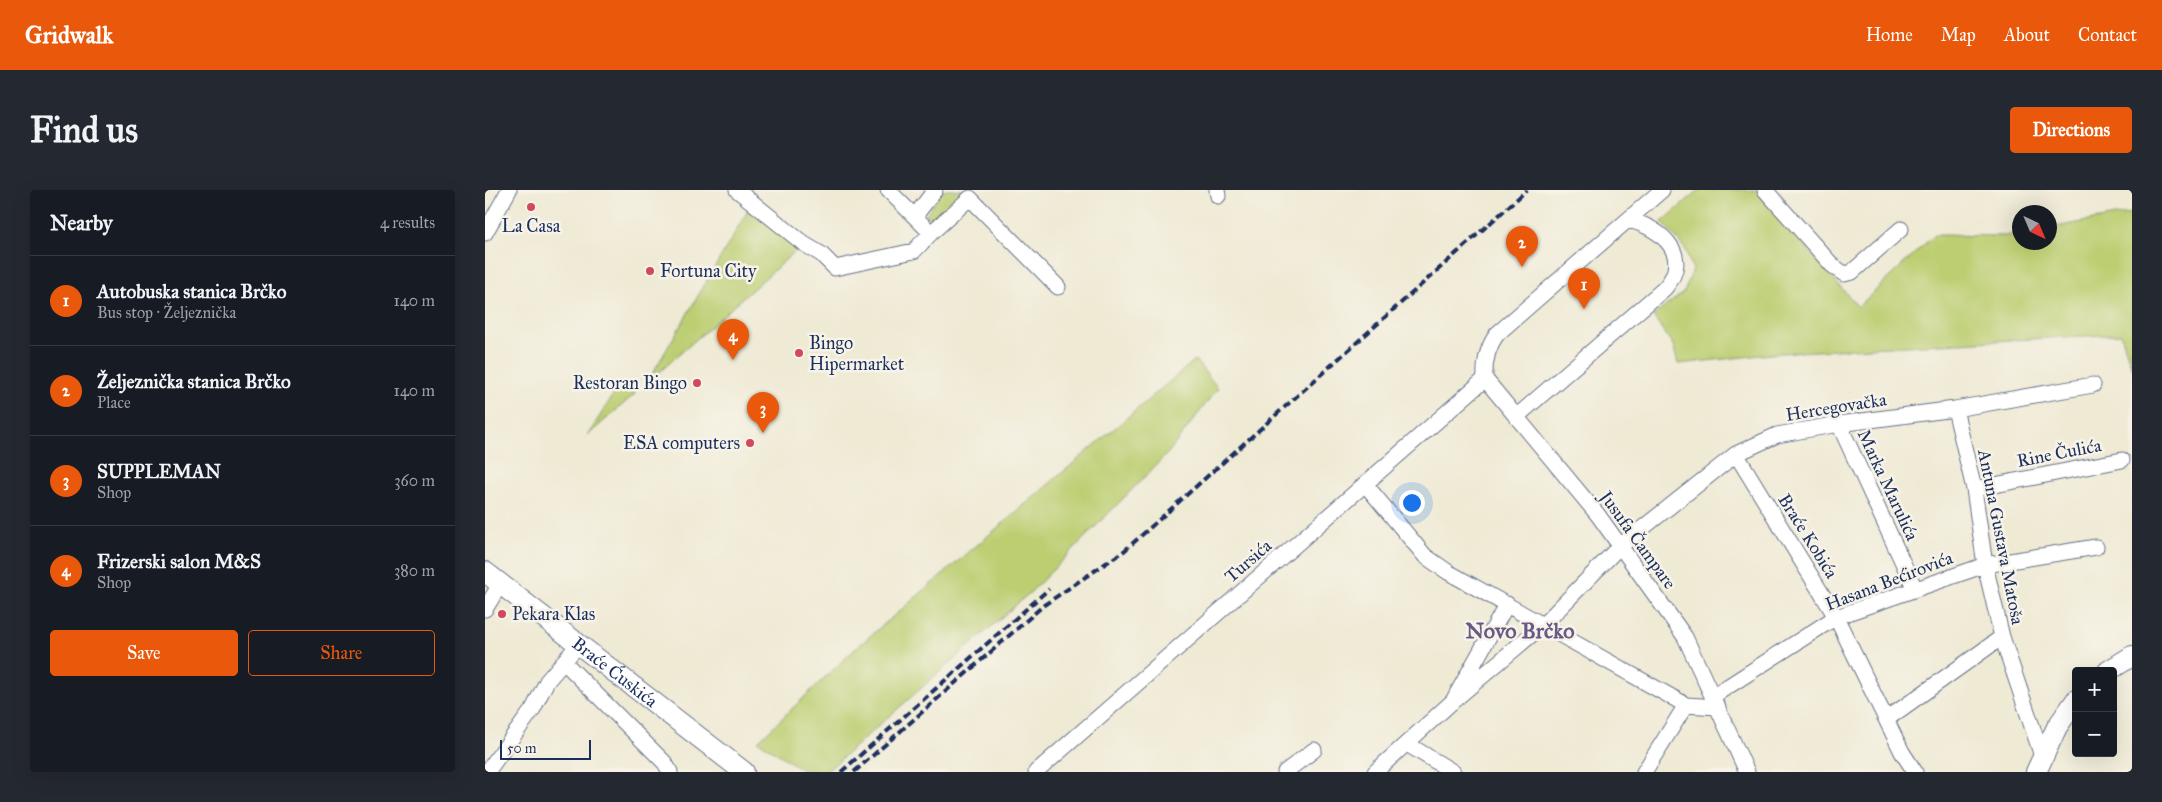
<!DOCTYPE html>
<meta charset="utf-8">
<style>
body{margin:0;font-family:"IM FELL Great Primer",serif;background:#242831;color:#f1f3f6}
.controls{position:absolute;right:15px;bottom:15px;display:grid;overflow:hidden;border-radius:5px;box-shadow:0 5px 20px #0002}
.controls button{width:45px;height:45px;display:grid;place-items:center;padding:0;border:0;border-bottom:1px solid #363941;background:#171b24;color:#f1f3f6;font:25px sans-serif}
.compass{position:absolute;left:1527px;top:15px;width:45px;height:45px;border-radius:50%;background:#171b24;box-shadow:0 5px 20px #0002;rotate:136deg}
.scale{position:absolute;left:15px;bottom:12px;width:91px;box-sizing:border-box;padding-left:5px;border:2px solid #1b2f5e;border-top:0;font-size:14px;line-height:18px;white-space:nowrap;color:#1b2f5e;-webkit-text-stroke:4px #f7f3e8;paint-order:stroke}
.you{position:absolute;left:926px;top:312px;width:18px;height:18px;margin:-12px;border:4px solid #fff;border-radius:50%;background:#1a73e8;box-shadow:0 0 0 8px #1a73e833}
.badge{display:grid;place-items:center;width:32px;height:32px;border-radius:50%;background:#ea580c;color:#fff;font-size:16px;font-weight:700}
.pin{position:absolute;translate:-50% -41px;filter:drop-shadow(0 1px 2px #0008)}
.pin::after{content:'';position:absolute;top:26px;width:18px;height:15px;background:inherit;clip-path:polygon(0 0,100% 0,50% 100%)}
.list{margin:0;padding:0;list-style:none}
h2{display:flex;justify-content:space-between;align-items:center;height:65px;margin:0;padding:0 20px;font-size:21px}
h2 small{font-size:16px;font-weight:400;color:#9ea1a6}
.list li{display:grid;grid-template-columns:32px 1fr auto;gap:15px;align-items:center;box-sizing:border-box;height:90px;padding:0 20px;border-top:1px solid #363941}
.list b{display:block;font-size:19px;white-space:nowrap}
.list p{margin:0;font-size:16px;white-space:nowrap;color:#9ea1a6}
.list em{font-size:16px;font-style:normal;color:#9ea1a6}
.actions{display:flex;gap:10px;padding:15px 20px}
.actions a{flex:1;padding:11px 0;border:1px solid #ea580c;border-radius:5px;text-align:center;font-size:18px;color:#ea580c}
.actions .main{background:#ea580c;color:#fff}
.map{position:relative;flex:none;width:1647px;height:582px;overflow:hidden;border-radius:5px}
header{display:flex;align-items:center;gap:30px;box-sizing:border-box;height:70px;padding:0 25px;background:#ea580c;color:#fff}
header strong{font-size:24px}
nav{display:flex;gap:28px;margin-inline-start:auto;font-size:18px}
.intro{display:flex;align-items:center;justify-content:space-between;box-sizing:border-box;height:120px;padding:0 30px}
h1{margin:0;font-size:35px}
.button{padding:12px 22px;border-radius:5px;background:#ea580c;color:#fff;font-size:18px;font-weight:700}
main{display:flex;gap:30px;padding:0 30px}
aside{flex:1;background:#171b24;border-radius:5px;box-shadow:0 5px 20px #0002}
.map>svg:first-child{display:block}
.green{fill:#bcce71;stroke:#6c7e68}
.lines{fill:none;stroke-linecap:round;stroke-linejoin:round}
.minor-casing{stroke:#657087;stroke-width:17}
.major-casing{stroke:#657087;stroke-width:22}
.minor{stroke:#fff;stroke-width:15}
.major{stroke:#fff;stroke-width:20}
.rail{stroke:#1b2f5e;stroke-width:4;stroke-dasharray:8 4;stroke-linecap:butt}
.poi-dot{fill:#d1495b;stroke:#f7f3e8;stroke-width:2}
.labels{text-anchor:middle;stroke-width:5;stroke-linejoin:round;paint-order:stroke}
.poi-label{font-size:18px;fill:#1b2f5e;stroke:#f7f3e8;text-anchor:start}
.street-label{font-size:18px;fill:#1b2f5e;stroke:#f7f3e8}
.district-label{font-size:22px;font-weight:bold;fill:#685987;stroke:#f7f3e8}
</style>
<header>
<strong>Gridwalk</strong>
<nav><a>Home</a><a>Map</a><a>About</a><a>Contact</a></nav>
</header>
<div class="intro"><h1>Find us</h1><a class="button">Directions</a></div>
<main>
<aside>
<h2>Nearby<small>4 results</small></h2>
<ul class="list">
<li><span class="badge">1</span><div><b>Autobuska stanica Brčko</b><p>Bus stop · Željeznička</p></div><em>140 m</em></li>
<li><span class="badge">2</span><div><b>Željeznička stanica Brčko</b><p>Place</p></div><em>140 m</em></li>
<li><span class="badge">3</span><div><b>SUPPLEMAN</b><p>Shop</p></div><em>360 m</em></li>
<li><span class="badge">4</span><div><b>Frizerski salon M&amp;S</b><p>Shop</p></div><em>380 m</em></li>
</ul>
<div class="actions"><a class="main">Save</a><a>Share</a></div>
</aside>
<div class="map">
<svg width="1647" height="582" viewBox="0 0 1647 582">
<rect width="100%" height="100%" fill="#f7f3e8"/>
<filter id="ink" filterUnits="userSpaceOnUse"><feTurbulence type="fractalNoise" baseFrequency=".02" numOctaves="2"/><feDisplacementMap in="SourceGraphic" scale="10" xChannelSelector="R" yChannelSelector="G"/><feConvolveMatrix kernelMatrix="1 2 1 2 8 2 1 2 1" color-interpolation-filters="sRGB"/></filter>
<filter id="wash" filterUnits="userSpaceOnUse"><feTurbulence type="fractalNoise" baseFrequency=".0096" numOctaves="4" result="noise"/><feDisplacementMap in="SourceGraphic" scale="20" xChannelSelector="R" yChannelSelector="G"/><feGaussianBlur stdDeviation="1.12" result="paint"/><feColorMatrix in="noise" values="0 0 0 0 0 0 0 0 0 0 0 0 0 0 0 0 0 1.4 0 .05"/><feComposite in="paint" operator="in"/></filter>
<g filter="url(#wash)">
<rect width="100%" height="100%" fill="#efead4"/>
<path class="green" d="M458,0H483L450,33L441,25Z
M1214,0H1271L1373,117L1449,45L1519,46L1534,43V52H1564L1565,38L1647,23V179L1636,144L1295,163L1193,174L1188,155L1168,126L1199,102L1208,80L1200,59L1177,32Z
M265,17L314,58L162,193Z
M710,170L733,198L683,263L549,399L341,582H321L273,551L371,458Z
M135,194L151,203L103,245Z"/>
</g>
<g filter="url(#ink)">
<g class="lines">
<defs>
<path id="minor" d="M252,0L319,54L336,64L350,78L429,61L446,43L403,0
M732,0L733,6
M1177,0L1012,144C1002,158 999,172 1000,189L1113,325L1200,447L1262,582
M1280,0L1347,75L1359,84L1367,82L1416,39
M430,26L450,0
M0,43L24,0
M446,43L485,8L573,97
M1470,219L1489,299L1500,375L1517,447L1557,566
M1031,227L1180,98C1208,65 1177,39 1144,30
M1354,234L1430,399
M1251,264L1351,427L1417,562L1430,582
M880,294L940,366L963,382L1201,515L1233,517
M1489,299L1637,270
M0,419L16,393
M79,472L180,573L185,582
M1228,506L1351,427L1500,375L1611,357
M968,511L1059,434L1135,356L1251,264L1292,245L1354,234L1470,219L1608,195
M1402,529L1517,447
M922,554L968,582
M2,582L48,519L62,491L94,454
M551,582L1000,189
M800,582L829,560
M890,582L968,511L1022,414
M1159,582L1201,515"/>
<g id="major">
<path id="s1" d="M0,382L259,582"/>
<path d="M1623,481L1647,466"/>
<path d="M1551,582L1572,537L1591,510"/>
</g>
</defs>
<use href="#minor" class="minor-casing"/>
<use href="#major" class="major-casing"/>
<use href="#minor" class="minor"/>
<use href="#major" class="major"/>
<path class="rail" d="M356,582L564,399
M369,582L559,415L639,361L1042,0"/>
</g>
</g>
<g class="poi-dot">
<circle cx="46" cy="17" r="5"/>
<circle cx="165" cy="81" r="5"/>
<circle cx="314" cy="163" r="5"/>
<circle cx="212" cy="193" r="5"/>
<circle cx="265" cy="253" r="5"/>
<circle cx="17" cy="424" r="5"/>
</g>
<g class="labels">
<g class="poi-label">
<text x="46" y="42" text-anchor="middle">La Casa</text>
<text x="175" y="87">Fortuna City</text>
<text x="324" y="159">Bingo<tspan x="324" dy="21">Hipermarket</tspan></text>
<text x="202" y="199" text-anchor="end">Restoran Bingo</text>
<text x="255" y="259" text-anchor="end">ESA computers</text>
<text x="27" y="430">Pekara Klas</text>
</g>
<g class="street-label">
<text transform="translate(1351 217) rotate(-9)" y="6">Hercegovačka</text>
<text transform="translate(1574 263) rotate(-11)" y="6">Rine Čulića</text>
<text transform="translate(1403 295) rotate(65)" y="6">Marka Marulića</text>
<text transform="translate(1323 346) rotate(58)" y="6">Braće Kobića</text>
<text transform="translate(1516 347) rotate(79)" y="6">Antuna Gustava Matoša</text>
<text transform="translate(1153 350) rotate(54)" y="6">Jusufa Čampare</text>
<text transform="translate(763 371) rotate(-41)" y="6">Tursića</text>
<text transform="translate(1404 391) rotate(-21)" y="6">Hasana Bećirovića</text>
<text dy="6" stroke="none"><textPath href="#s1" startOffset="164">Braće Ćuskića</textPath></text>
</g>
<g class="district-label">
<text x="1035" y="448">Novo Brčko</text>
</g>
</g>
</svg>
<div class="controls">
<button>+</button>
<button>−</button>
</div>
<svg class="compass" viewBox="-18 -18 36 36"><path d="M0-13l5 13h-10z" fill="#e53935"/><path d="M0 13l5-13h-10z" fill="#9ea1a6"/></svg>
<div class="scale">50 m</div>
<div class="you"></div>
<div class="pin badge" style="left:1099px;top:119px">1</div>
<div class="pin badge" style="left:1037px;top:77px">2</div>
<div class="pin badge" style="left:278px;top:243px">3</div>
<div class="pin badge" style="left:248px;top:170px">4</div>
</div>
</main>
